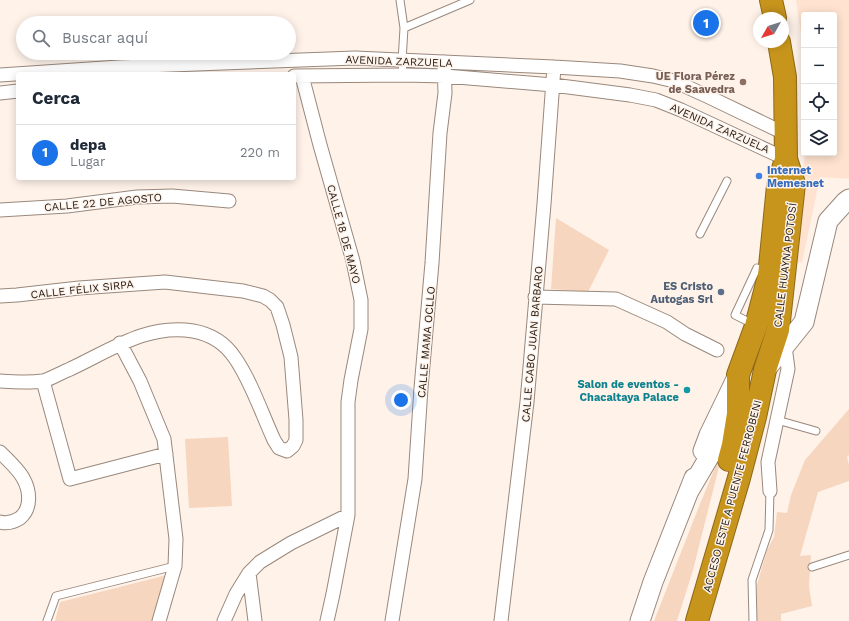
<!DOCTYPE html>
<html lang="es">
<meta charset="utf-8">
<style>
body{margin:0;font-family:"Work Sans",sans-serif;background:#f6f6f7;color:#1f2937}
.controls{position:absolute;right:12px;top:12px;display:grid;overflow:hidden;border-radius:4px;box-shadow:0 2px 10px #0003}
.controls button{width:36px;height:36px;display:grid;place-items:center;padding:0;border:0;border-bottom:1px solid #e0e1e3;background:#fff;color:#1f2937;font:20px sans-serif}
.compass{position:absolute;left:753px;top:12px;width:36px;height:36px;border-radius:50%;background:#fff;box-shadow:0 2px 10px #0003;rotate:231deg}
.you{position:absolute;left:401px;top:400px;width:14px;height:14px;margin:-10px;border:3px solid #fff;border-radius:50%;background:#1a73e8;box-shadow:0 0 0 6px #1a73e833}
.badge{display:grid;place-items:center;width:26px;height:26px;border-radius:50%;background:#1a73e8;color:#fff;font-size:13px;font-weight:700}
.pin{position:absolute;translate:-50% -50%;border:2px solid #fff;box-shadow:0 1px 4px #0006}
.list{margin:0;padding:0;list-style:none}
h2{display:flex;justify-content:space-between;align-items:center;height:52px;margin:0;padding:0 16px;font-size:17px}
h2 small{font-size:13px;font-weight:400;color:#747a83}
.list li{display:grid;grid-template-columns:26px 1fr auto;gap:12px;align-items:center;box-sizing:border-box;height:56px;padding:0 16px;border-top:1px solid #e0e1e3}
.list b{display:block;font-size:15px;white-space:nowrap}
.list p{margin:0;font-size:13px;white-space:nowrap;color:#747a83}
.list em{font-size:13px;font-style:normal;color:#747a83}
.icon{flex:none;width:22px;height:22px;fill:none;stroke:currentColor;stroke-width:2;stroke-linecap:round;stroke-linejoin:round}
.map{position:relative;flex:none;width:849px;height:621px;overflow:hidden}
.search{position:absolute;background:#fff;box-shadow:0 2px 10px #0003;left:16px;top:16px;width:280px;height:44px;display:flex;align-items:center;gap:10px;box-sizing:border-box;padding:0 14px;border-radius:22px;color:#747a83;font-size:15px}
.panel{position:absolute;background:#fff;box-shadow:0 2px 10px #0003;left:16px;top:72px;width:280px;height:108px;border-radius:4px}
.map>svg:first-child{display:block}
.built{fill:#ffe3d0}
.green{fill:#f7d6bf}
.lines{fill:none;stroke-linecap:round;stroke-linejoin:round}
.lane-casing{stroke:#9a887b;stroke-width:9}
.street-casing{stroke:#9a887b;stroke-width:15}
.secondary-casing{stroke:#9a887b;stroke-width:21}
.highway-casing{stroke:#8d6919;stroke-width:24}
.lane{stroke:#fff;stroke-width:7}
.street{stroke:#fff;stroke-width:13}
.secondary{stroke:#fff;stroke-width:19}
.highway{stroke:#c8951c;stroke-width:22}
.education-dot{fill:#8d6e63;stroke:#fef2e9;stroke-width:1.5}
.shop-dot{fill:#3f7fe0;stroke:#fef2e9;stroke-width:1.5}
.service-dot{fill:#5c6f8a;stroke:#fef2e9;stroke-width:1.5}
.culture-dot{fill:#0f9aa8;stroke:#fef2e9;stroke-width:1.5}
.labels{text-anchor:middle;stroke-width:3;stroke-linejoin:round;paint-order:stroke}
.street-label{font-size:11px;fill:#1f1813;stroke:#fef2e9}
.education-label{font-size:11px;font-weight:bold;fill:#785e54;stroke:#fef2e9;text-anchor:end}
.shop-label{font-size:11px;font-weight:bold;fill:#366cbe;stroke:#fef2e9;text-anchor:start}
.service-label{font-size:11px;font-weight:bold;fill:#4e5e75;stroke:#fef2e9;text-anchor:end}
.culture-label{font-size:11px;font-weight:bold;fill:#0d838f;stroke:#fef2e9;text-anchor:end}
</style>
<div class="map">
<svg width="849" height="621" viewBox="0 0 849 621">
<rect width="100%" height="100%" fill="#fef2e9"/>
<path class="built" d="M796,0H849V179L820,177L802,263L793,261L805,153H834V15H804V54Z"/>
<path class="green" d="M556,218L609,250L588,292L551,289Z
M849,409V455L847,457L849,465V481L818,492L800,556L811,555L809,586L812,606L781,614V621H757V585L767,550L774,537L777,512L787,513L791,495L805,460Z
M228,437L232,506L189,508L185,439Z
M725,443L693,570L677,621H654L698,509Z
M167,575L152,621H55L60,602Z"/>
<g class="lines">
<defs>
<path id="lane" d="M400,0L404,28L402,61L403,75
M404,28L470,0
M700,234L727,181
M755,325L735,315L757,268
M777,420L816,431
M812,567L849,555
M47,621L56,596L175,566
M753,621L752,580L769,530L770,491"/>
<path id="street" d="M0,75L119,67L355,58L554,67L620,71L653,76L674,81L709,97L786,134
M294,76L403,75L445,76L553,85L630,95L656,100L681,110L786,159
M302,76L320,145L353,261L361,300V329L351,380L348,402V515L333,594L327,621
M0,93L18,91
M0,210L67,206L137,197L172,196L229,201
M0,296L17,295L79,288L165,282L243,291L263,296L270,300L277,307L283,325L291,357L296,420V440L293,446L287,451L279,448L274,440C262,414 251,381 235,358C225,343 210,334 193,331C146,323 108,352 68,370C60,373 51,379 43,381C29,383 13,382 0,381
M535,297L616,299L667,322L685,334L717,350
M120,343L140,381L164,439L176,539L175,566L159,621
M43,381L70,479L166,454
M0,452C7,459 19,470 23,478C30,490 32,508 20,518C14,522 8,524 0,522
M770,491L768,462L788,369L785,346L783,342
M249,573L255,621
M224,621L236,594L249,573L260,562L291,543L348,515
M392,621L415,479L421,388L432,263L440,133L445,93L444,62
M501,621L527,402L544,204L554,67"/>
<path id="secondary" d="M767,368L804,322L828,221L845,202L849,199
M703,451L709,435L738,375
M689,491L718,442L738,414
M640,621L653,582L694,478"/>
<path id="highway" d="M771,0L775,18
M729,460L733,445L738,414V375L756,326L769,276L778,186L786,159
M697,621L739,478L755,417L765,370L778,330L794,184L786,159L785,77L779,42"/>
</defs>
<use href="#lane" class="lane-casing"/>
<use href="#street" class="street-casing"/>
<use href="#secondary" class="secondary-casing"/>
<use href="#highway" class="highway-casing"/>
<use href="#lane" class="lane"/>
<use href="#street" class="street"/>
<use href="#secondary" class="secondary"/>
<use href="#highway" class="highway"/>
</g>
<circle class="education-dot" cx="743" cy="82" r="4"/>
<circle class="shop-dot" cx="759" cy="176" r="4"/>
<circle class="service-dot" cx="721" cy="292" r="4"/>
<circle class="culture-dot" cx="687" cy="390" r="4"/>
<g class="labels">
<g class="street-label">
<text transform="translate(399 61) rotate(2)" y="4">AVENIDA ZARZUELA</text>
<text transform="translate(720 128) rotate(24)" y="4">AVENIDA ZARZUELA</text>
<text transform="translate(103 202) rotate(-5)" y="4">CALLE 22 DE AGOSTO</text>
<text transform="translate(344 234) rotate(75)" y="4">CALLE 18 DE MAYO</text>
<text transform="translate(785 265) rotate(-83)" y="4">CALLE HUAYNA POTOSÍ</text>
<text transform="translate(82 289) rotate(-6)" y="4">CALLE FÉLIX SIRPA</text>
<text transform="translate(426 342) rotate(-85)" y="4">CALLE MAMA OCLLO</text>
<text transform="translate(532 344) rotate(-85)" y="4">CALLE CABO JUAN BARBARO</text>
<text transform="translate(732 496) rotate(-75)" y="4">ACCESO ESTE A PUENTE FERROBENI</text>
</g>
<g class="education-label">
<text x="735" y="80">UE Flora Pérez<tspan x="735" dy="13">de Saavedra</tspan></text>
</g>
<g class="shop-label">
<text x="767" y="174">Internet<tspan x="767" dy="13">Memesnet</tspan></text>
</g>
<g class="service-label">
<text x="713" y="290">ES Cristo<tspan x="713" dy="13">Autogas Srl</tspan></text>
</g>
<g class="culture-label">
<text x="679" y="388">Salon de eventos -<tspan x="679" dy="13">Chacaltaya Palace</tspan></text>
</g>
</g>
</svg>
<div class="controls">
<button>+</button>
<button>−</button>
<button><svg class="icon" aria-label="locate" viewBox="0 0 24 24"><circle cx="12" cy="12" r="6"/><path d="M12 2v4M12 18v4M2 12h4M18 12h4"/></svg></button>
<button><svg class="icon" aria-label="layers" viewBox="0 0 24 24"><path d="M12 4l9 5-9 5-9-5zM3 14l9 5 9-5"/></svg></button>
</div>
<svg class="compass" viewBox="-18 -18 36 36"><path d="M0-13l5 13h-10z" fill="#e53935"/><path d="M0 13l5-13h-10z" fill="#747a83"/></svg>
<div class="you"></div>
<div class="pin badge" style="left:706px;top:23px">1</div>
<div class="search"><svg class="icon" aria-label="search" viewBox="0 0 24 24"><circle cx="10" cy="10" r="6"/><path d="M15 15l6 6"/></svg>Buscar aquí</div>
<section class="panel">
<h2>Cerca<small></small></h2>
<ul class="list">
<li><span class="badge">1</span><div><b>depa</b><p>Lugar</p></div><em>220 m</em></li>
</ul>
</section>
</div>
